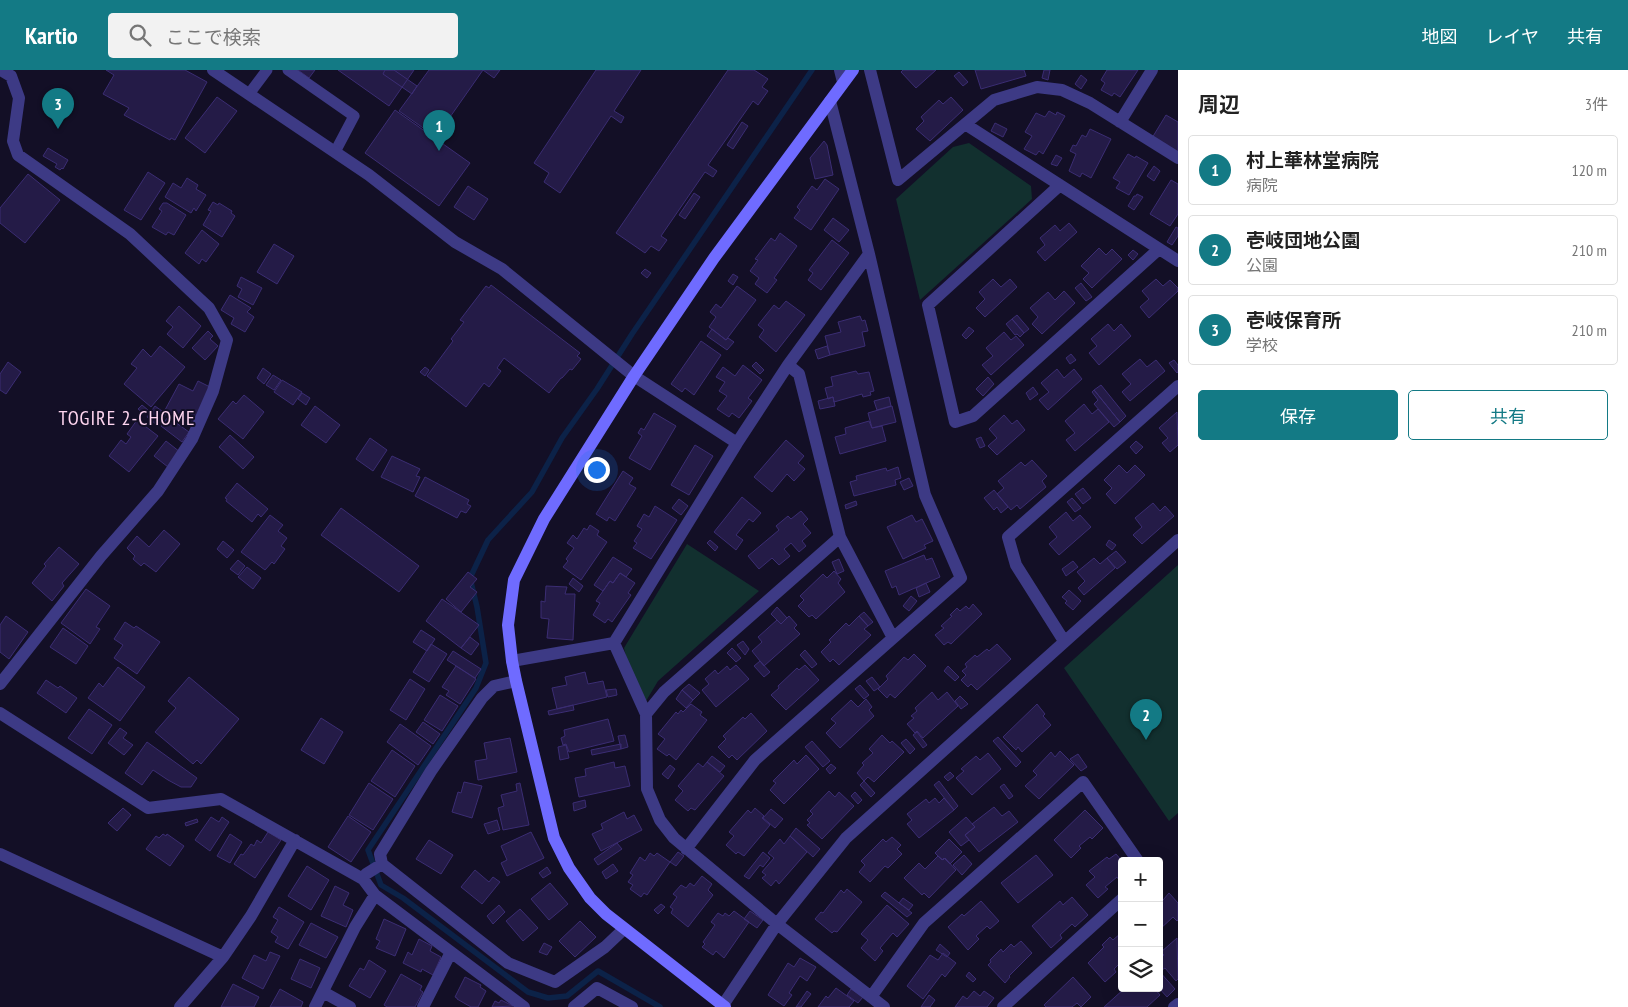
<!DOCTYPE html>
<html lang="ja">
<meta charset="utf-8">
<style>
body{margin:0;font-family:"PT Sans Narrow","Noto Sans JP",sans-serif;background:#f2f2f2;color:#222}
.controls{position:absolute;right:15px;bottom:15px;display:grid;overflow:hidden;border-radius:5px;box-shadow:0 5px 20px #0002}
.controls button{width:45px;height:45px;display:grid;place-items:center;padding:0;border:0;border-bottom:1px solid #e0e0e0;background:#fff;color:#222;font:25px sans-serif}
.you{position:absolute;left:596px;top:399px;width:18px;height:18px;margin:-12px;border:4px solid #fff;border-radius:50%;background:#1a73e8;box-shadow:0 0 0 8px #1a73e833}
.badge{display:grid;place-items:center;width:32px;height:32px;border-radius:50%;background:#137a85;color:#fff;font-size:16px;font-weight:700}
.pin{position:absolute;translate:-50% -41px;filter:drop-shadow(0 1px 2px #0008)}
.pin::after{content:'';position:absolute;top:26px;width:18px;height:15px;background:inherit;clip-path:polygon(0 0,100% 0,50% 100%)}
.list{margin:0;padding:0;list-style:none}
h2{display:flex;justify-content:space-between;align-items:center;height:65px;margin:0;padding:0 20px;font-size:21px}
h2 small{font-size:16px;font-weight:400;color:#767676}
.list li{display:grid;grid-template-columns:32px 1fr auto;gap:15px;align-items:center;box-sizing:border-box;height:70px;margin:0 10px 10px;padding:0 10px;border:1px solid #e0e0e0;border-radius:5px}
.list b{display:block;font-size:19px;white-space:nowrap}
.list p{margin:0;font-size:16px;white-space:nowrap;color:#767676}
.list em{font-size:16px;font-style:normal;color:#767676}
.actions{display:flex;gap:10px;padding:15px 20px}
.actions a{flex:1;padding:11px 0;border:1px solid #137a85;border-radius:5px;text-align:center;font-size:18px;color:#137a85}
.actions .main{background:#137a85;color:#fff}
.icon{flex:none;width:28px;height:28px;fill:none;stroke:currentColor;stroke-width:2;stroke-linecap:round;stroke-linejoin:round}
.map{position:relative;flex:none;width:1178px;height:937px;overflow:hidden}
header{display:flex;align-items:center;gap:30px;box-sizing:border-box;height:70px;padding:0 25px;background:#137a85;color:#fff}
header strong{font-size:24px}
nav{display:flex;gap:28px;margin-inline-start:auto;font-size:18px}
.search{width:350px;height:45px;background:#f2f2f2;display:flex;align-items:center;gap:12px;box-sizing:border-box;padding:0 18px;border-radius:5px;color:#767676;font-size:19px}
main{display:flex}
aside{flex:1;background:#fff}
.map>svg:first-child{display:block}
.green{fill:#12302f}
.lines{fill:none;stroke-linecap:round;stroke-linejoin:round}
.stream{stroke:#0c2248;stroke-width:5.5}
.building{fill:#241b47;stroke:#3b2d73}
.lane{stroke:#3d3a85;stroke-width:11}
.street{stroke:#3d3a85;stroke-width:12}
.secondary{stroke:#6f6bff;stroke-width:12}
.labels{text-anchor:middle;stroke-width:4;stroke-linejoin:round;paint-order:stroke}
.neighbourhood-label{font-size:20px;letter-spacing:1px;fill:#ffd6f0;stroke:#130f26}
</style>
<header>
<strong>Kartio</strong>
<div class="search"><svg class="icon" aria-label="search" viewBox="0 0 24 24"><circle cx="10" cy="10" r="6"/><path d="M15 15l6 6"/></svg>ここで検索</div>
<nav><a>地図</a><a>レイヤ</a><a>共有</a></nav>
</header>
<main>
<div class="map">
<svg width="1178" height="937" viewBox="0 0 1178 937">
<rect width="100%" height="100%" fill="#130f26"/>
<path class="green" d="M969,73L1031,116L1032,129L920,230L896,129L953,77Z
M687,474L759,521L658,611L646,631L637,632L624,578Z
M1178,495V743L1169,751L1064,598Z"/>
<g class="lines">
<path class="stream" d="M660,937L598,901L567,926L548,928L528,922L403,828L381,815L368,780L476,618L486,593L477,537L470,508L488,470L532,422L562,368L597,319L632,264L812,0"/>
</g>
<path class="building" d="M106,0H185L207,12L175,70L171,68L170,70L124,45L129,38L103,24L114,5Z
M298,0H315L309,8Z
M338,0H414L389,36Z
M385,0H394L417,16L412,24L383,4Z
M429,0H500L494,8L483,0L436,67L399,41Z
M596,0H641L614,41L624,47L621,53L611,46L560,123L544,112L549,103L534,93Z
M728,0H754L768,9L762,17L768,21L758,35L753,31L708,95L717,101L713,107L705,102L661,166L667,170L659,181L651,176L645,183L616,163Z
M903,0H936L916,18L901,2Z
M975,0H1024L1026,6L981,19Z
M1044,0H1050L1048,10L1042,8Z
M1107,0H1138L1120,27L1114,23L1112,26L1101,20L1105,13L1101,10Z
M959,2L968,12L963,16L954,6Z
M1081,5L1087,10L1081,19L1075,14Z
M217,27L237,41L205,83L185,68Z
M951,27L963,40L930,71L916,59L924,51L921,47L939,30L943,34Z
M395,40L470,93L439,136L365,83Z
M1049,41L1056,45L1057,42L1065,46L1043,84L1039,81L1036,85L1024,79L1032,66L1025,62L1036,43L1045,47Z
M1166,45L1178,52V83L1152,68Z
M742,52L748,56L733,79L727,75Z
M995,53L1007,59L1003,67L991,61Z
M1090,59L1111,69L1091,108L1082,103L1080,107L1069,101L1076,84L1070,81L1073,75L1076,76L1082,65L1086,67Z
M824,71L827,75L833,105L815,109L810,88Z
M48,78L68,90L63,99L62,98L60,100L55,97L57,94L43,86Z
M1128,84L1135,88L1136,86L1148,93L1129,125L1116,118L1120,112L1113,108Z
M1056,85L1062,88L1057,96L1051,94Z
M1154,96L1160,101L1154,111L1147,106Z
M148,102L165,113L141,150L124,140Z
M28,104L60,130L25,173L0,153V138Z
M187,108L198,115L196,119L206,125L196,141L194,138L191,143L165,127L173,113L181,118Z
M825,109L839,119L811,160L794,148L800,140L797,137L812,116L817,120Z
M1171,110L1178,114V144L1170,156L1150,144Z
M468,116L488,129L474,150L454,137Z
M694,123L700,127L685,149L679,145Z
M1137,124L1143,127L1134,140L1128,136L1134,126H1136Z
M213,132L218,135L219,133L232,141L231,143L235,146L222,167L203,155L211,141L208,140Z
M163,133H167L186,145L174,165L168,162L166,165L152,157L162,141L159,139Z
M833,148L849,160L839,172L824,160Z
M1069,153L1077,162L1045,191L1037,182L1045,175L1040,168L1055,155L1060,161Z
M1176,157L1178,158V166L1172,175L1167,172Z
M202,160L219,174L206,192L202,189L199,194L185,183Z
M780,163L797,176L774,208L777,210L767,223L755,214L759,208L750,201L758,190L755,189L771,168L775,171Z
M832,170L849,183L821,220L808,210L813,203L809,200Z
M274,174L294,186L277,214L257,202Z
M1099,178L1106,185L1112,179L1122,189L1092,218L1083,209L1089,203L1081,196Z
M1133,180L1138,184L1133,190L1128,185Z
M645,199L651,203L647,208L641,203Z
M733,204L738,207L733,215L728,211Z
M241,207L262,218L253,235L238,227L242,219L237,216Z
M993,209L1001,217L1010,209L1017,217L985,247L976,238L985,229L979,222Z
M1156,209L1163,216L1170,210L1178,218V221L1149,248L1140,237L1149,229L1142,221Z
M1081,213L1092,227L1086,231L1075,218Z
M491,215L580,283L577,286L581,289L572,300L570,299L562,308H561L549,323L504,288L497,298L501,301L489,317L484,313L466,337L427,306L453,271L451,269L464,252L460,250L486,216L489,218Z
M737,216L756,230L726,270L709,257L716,247L710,242L716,234L721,238Z
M1064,221L1075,233L1042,264L1032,254L1038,247L1030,238L1048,222L1055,230Z
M230,225L251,238L247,242L254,247L245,262L231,254L234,248L221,240Z
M786,231L805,245L776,282L759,267L764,260L758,255L774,235L779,239Z
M179,236L201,256L183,278L167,264L173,257L166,251Z
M1017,245L1029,259L1024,263L1012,249Z
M860,246L862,251L865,250L868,261L862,262L865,276L830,285L825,266L841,262L838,252Z
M1012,249L1024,263L1020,267L1017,264L1015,265L1006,254Z
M1108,254L1114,261L1121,254L1131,266L1099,295L1089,283L1097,276L1091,269Z
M969,257L974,261L966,269L962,265Z
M712,259L726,270L728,268L734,272L727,280L707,266Z
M208,261L213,266L210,269L218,276L205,290L192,278Z
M1004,262L1011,270L1016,266L1024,275L991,305L982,295L993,286L986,278Z
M701,271L721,285L694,325L685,318L682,322L671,314Z
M160,276L185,297L151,337L124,314L137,298L131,294L143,279L151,287Z
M827,276L830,285L818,289L815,280Z
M1071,284L1076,290L1070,294L1066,288Z
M1140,289L1147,297L1156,290L1165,301L1130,331L1122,322L1131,314L1122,304Z
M1174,290L1178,295V302L1177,303L1169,293Z
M8,292L21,302L6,324L0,320V304Z
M756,292L764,300L760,304L752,296Z
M743,295L762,310L748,328L752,331L739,348L732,343L729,347L717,339L727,326L719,321L725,312L716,307L723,297L735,306Z
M425,297L429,300L425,306L420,302Z
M263,298L271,304L264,314L257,308Z
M1057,299L1064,308L1074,299L1082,309L1048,340L1039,330L1049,322L1041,313Z
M856,301L858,304L869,302L874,321L870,322L871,325L863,327L862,324L834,332L833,327L828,329L825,318L833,316L831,307Z
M273,305L281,310L274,320L266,315Z
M988,307L994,314L983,326L976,319Z
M282,310L302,322L293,335L274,322Z
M198,311L212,318L193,355L165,340L179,314L193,321Z
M1101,315L1126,346L1120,352L1094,320Z
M1033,317L1038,324L1030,330L1026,323Z
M1094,320L1120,352L1114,357L1094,334L1098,330L1092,322Z
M302,323L310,328L306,335L298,329Z
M244,325L264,342L243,369L218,349L233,331L236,334Z
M833,327L835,336L820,339L818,331Z
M889,327L891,336L877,340L874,331Z
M1084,334L1092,344L1098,339L1109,352L1075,381L1066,370L1075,363L1065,351Z
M142,335L148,340L144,344L138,339Z
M155,336L166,344L157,355L147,347Z
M315,336L340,355L326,373L301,355Z
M892,336L896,352L872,358L868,343Z
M1177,342L1178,375L1170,382L1162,373L1168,368L1159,358Z
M654,343L676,356L650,400L629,388L642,366L638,363L641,358L644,360Z
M1004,345L1012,354L1017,350L1025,360L997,385L988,376L997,368L989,359Z
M168,347L189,362L182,372L161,356Z
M137,350L158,366L129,402L109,386L121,370L126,374L131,367L127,364Z
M869,351L872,358L882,356L886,371L840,384L835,367L846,364L845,358Z
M230,365L254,387L243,399L219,377Z
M981,367L985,376L980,378L976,369Z
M370,368L387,380L373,401L356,389Z
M786,370L804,386L798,393L805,399L794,411L787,404L772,422L754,407Z
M166,371L180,382L168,397L154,386Z
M1136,371L1143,377L1136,384L1130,377Z
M695,375L713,386L689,425L671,415Z
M392,386L420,399L416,406L420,407L413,422L381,407Z
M1032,390L1047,406L1042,411L1046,417L1020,439L1017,435L1011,440L997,424L1004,418L998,411L1021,392L1025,396Z
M1119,395L1127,403L1135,395L1145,405L1115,434L1106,424L1112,418L1104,410Z
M898,397L901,408L895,410L896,415L854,426L850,412L857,410L856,406L886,398L887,401Z
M623,401L633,408L629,414L636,418L615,451L609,447L607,451L596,444Z
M425,407L469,430L467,434L471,436L466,443L461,441L457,448L415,426Z
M909,408L913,416L904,420L900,412Z
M237,413L268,439L261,447L258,444L252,452L226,431L227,429L225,428Z
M1083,418L1091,428L1083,434L1075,424Z
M994,420L1008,437L1001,443L997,437L994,440L984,428Z
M742,427L761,443L753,452L749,449L736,465L743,470L736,480L714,462Z
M1072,428L1081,438L1075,442L1067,432Z
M679,429L688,436L681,445L672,438Z
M856,431L857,435L846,439L845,435Z
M1153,433L1160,441L1165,436L1174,446L1142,474L1133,465L1142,457L1135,448Z
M655,436L677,450L651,489L633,478L637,473L634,471L642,459L637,456L644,444L649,447Z
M341,438L419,496L399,522L321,465Z
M801,441L808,449L803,454L811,463L802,471L806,476L799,482L791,473L784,479L790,486L779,495L772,488L759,499L748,486L779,460L776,456L788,446L791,449Z
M1066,442L1073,451L1080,445L1091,457L1059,485L1049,474L1057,467L1049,457Z
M270,445L283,455L278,461L287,468L281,476L285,479L274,494L272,492L265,500L241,482Z
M912,445L916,452L922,449L933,471L924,475L926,478L903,489L887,457Z
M590,455L599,461L597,465L607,472L581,510L563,497L568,491L566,489L574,478L567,473L573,465L577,469L584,458L587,460Z
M164,460L180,474L156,502L144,493L141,496L133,489L135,486L127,478L137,466L149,477Z
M710,470L718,477L715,481L707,473Z
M1109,470L1116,475L1112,480L1106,475Z
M223,471L234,480L227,488L217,479Z
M59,477L79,494L62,513L64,516L52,531L32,513L46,496L44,494Z
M1116,481L1126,492L1117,499L1107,488Z
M924,485L926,490L932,488L940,507L899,525L896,516L892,518L885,501Z
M613,487L632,499L626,507L620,503L613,513L610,511L603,521L594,515Z
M1094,488L1100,494L1107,488L1115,498L1084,525L1078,518L1085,511L1077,502Z
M839,489L844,501L837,504L832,492Z
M238,490L245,496L238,505L230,499Z
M1073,491L1078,497L1066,506L1062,499Z
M247,497L261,508L253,519L238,507Z
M834,501L841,509L838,513L845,522L816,549L812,545L809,547L798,536L804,530L800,526L823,504L827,508Z
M468,502L477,509L470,517L477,522L461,542L446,529Z
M620,503L635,513L628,523L631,525L612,552L608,549L605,553L593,545L600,533L596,531L610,511L613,513Z
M573,508L583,516L579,522L569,514Z
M926,513L930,522L919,527L916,518Z
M546,516L567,517L565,524H575L573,570L547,568L549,549L541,548V531L545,532Z
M86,519L110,536L96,557L100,559L90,574L61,553Z
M1069,520L1081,531L1073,540L1065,533L1067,531L1062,527Z
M911,526L917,531L909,541L903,536Z
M442,529L479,555L461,578L426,551Z
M973,534L982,544L951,574L948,572L944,575L935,565L944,558L941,556L952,546L950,545L957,538L960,541L966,536L969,539Z
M777,537L787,548L781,554L771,544Z
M864,542L873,552L868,556L859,546Z
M6,546L28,562L9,589L0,582V555Z
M789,546L797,555L794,558L800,564L764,596L752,581L762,572L758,567L777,550L781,554Z
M859,546L868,556L864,559L871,565L839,595L833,589L830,592L821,582L831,572L829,570L846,553L849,556Z
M125,552L134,558L136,556L160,572L137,604L114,588L123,575L114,569Z
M63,558L88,576L76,594L50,577Z
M421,560L435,569L427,581L413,572Z
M470,567L479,574L471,585L461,578Z
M743,571L749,579L745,585L737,575Z
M431,574L447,584L429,612L413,602Z
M997,574L1011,589L977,620L971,614L968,617L961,610L966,605L962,601L967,597L965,594L975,585L977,587L987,579L989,581Z
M732,578L741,588L736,592L727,583Z
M805,580L817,594L812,598L800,585Z
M453,581L481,599L475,608L447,590Z
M914,584L926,596L895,628L890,624L887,628L878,619L888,609L886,606L904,587L908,590Z
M760,591L770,602L764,607L754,596Z
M736,595L749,609L716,637L702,620L709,614L705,609L715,600L718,604L727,596L730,600Z
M805,595L819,610L786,640L771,625L779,618L778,616L797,598L799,600Z
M456,596L476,609L460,634L446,625L449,621L442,617Z
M948,596L959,607L955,611L944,601Z
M118,597L145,617L120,651L88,628L99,613L103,617Z
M585,602L588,614L603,611L607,627L557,639L552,618L567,615L565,607Z
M189,607L239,649L201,694L197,690L193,694L155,662L176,638L168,631Z
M872,607L880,617L874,621L866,611Z
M410,609L425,619L406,650L390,640Z
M46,610L58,618L60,616L77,628L66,643L37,623Z
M689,614L700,623L693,630L682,620Z
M860,615L869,625L864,629L855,619Z
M616,619L617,625L608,627L606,620Z
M682,620L693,630L686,638L676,629Z
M932,622L938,630L947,622L958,636L923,668L917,661L915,663L907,654L914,648L911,646L917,641L915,638Z
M440,625L458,636L442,661L424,650Z
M960,626L968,634L961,639L955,631Z
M866,629L872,637L869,640L874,646L840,678L826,663L836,653L831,649L851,630L858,637Z
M691,634L702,642L700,645L707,650L676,690L669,684L667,686L657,679L665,669L658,664L676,642L678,644L681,640L683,642Z
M1037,634L1045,644L1043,646L1051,655L1022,682L1018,677L1016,680L1003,667Z
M573,635L574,640L549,645L548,641Z
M89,639L112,655L92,684L68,668Z
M751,643L767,661L737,690L732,685L729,688L718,677L726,669L723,666L743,647L745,649Z
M321,648L343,662L324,694L301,680Z
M608,649L614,671L569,682L566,674L563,675L561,668L565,666L564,660Z
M423,652L440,664L433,674L416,662Z
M400,654L431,676L418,695L387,672Z
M120,658L127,663L123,668L133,675L124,685L108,673Z
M917,662L927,675L923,678L913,665Z
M625,665L628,677L621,679L618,666Z
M882,665L890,673L892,671L904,682L874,712L868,707L864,711L857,703L864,695L862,693L873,683L869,679Z
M998,667L1021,692L1016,697L993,671Z
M510,668L517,702L478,710L475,691L487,689L484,673Z
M906,669L915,679L910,684L901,673Z
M812,671L830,691L823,697L805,677Z
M147,672L197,708L191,717H181L168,710L153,700L142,715L125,703Z
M621,674V679L592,685L591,680Z
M566,675L569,688L560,690L558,677Z
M392,680L415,696L395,727L371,711Z
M1060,681L1074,695L1039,729L1025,716L1037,705L1033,701L1051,682L1055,687Z
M988,683L1001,699L972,725L956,708L964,701L961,699L976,686L980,690Z
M1078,684L1087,697L1081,701L1070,689Z
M806,685L819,699L784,734L770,720L776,713L773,711L794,690L797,694Z
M712,686L725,696L720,702L707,692Z
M614,692L615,698L625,696L630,716L579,727L575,708L586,706L585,699Z
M707,692L724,706L695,740L691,738L688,741L675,730L683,721L678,716L698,693L703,697Z
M831,694L836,698L830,704L826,699Z
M670,695L675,699L668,709L662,704Z
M950,702L954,706L948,711L944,707Z
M864,711L875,723L871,727L860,715Z
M939,711L958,736L954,740L934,715Z
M464,712L482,716L472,748L452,742L458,722L461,723Z
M369,713L393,729L373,760L349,745Z
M520,713L529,755L503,760L498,738L504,736L501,725L517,721L516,714Z
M1004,714L1013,726L1009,729L1000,717Z
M829,721L835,727L839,722L854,736L822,769L807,755L810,753L807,750L813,744L810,741Z
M855,722L862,730L858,734L851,726Z
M935,728L939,733L944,728L954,740L919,768L907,754L912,750L907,744L926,729L929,733Z
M585,730L586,737L574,741L573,733Z
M994,737L1002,746L1009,741L1018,752L979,782L965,765L975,757L972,754Z
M123,738L131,745L117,761L108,753Z
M755,738L764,746L762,748L770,755L744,786L738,782L736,784L726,775L734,766L729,762L748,740L751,743Z
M771,739L783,749L775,758L763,748Z
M1085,740L1103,758L1092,769L1090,767L1079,776L1081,778L1071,788L1054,770Z
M624,742L627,749L634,745L642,760L601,781L592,764L603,759L601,754Z
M348,746L371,762L351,792L328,777Z
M211,747L219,752L222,747L229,752L210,781L195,770Z
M966,747L975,757L965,765L969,770L961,776L949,762Z
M197,749L198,752L186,756L185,753Z
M497,750L500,760L488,764L484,754Z
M796,758L820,779L813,787L790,766Z
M268,762L281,770L255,808L234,794L241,784L243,785L251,774L254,776L257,770L261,773Z
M531,762L544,788L507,806L501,793L507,790L501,776Z
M163,764L166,766L167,764L184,776L170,796L146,779L156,766L159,768Z
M230,764L242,772L230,793L217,786Z
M790,766L807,782L779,814L776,810L771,816L762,808L766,805L762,802L774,788L768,783L780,769L784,774Z
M892,767L901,775L897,779L902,784L888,798L885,796L870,812L859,802L865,795L861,791L883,769L886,772Z
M949,769L962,782L950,794L944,788L942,790L935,783Z
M429,770L453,785L441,804L416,789Z
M617,773L622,779L598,795L594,789Z
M678,782L684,786L676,796L670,792Z
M763,782L770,788L763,797L760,795L749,809L744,806Z
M650,783L654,786L657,783L670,792L647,825L644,823L641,827L630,819L633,815L628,812L633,805L630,803L640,787L645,791Z
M1116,784L1122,791L1120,793L1122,794V807L1119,810L1117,807L1105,817L1108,819L1098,828L1086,815L1095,807L1089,801L1107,787L1109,789Z
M964,785L972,794L962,805L953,795Z
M1036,785L1053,805L1018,833L1001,813Z
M938,786L943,790L945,788L956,800L929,828L924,823L922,825L904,808L919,793L925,799Z
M613,794L618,801L606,809L602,802Z
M307,796L329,810L311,840L288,826Z
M547,797L551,803L543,808L539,803Z
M475,800L489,812L493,807L500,812L482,834L461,817Z
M702,806L712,814L708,820L713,825L688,857L671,843L673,839L670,837L677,827L673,824L681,815L686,818L690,813L694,816Z
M550,813L568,834L549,850L531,829Z
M335,816L349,823L343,835L353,840L346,857L321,846Z
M847,819L862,832L837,862L834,861L832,863L815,849L821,842L823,843L841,820L844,823Z
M885,822L912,843L907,847L881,826Z
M1169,823L1178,833V850L1177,851L1173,847L1159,860V829L1161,828L1163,830Z
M1072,827L1088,845L1075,857L1072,854L1060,865L1062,868L1051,878L1032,856L1060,831L1063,835Z
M903,828L913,835L909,840L899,833Z
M981,831L999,851L990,859L987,856L976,866L979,869L968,880L948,857L962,844L964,846Z
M661,834L665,837L658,844L654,840Z
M499,835L505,842L493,854L487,846Z
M887,835L909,854L897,867L893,863L892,864L880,878L883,881L875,891L861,878L868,870L861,864Z
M279,837L304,852L288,879L275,872L278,867L271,862L278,850L273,847Z
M520,839L538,858L523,871L506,851Z
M734,841L749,852L724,888L716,881L713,885L702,877L705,874L703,872L715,855L711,852L718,843L723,846L725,843L729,846Z
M750,841L763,850L757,858L744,849Z
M384,849L406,859L395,886L376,878L380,871L376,869Z
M580,851L596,867L575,887L559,871Z
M311,853L338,867L326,888L299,875Z
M1121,863L1122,891L1114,899L1116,902L1105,912L1088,893L1104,877L1102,875L1110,867L1113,870Z
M1177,868L1178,909L1176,911L1165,898L1162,900L1159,896V889L1164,885L1161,882Z
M419,869L432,876L430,881L441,887L433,905L422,899L421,902L403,893L408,882L412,885Z
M1021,871L1032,883L1009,906L1010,907L1005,913L988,895L991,892L990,890L1001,879L1003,882L1011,874L1014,877Z
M544,873L552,877L547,885L539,882Z
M940,874L950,883L947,887L936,880Z
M270,882L280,886L263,919L242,908L254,885L266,891Z
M943,883L956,893L945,907L942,904L923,929L907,916L930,885L938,890Z
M800,888L816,897L807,911L800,906L789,923L792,925L784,936L768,925L788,893L794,897Z
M300,889L320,898L311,918L291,909Z
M369,890L386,901L370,928L349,916L360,898L364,900Z
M1159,901L1175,919L1167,927L1159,918Z
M969,902L976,909L973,912L966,906Z
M401,904L422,916L420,920L423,922L415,937H387L384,935Z
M465,907L481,915L480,917L486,921L478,937H471L457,929V928L455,927Z
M1073,907L1091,927L1081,937L1077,933L1072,937H1046L1044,935Z
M233,914L259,927L254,937H221Z
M836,918L854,931L849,937H818L826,926L828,928Z
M1125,918H1154L1160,925L1147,937H1104Z
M280,919L303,932L301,937H270Z
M851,919L863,927L858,933L847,925Z
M807,921L811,924L801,937H796Z
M974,921L980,926L984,921L994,928L987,937H955L963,926L967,929Z
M929,925L935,930L930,937H921Z
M501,930L513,936L492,937L495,931L499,933Z"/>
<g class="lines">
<path class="lane" d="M288,0L354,46L335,82
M249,24L267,0"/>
<path class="street" d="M213,0L369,105L455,172L502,199L634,306L737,373
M840,0L843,12
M870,0L898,110L994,30L1037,17L1062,20L1090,33L1178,88
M1120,52L1152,0
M965,54L1178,191
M1060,115L928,235L955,352L973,346L1159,179
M788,295L799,304L840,467L893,568
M1064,571L1016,495L1008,467L1178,316
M614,573L646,644L647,719L660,750L674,768L777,854L884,937
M512,591L614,573L737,373L788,295L869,184
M516,611L494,616L482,628L431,701L380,784L382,794L508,893L555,912L605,877L624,859
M0,614L101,486L158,421L192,369L213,321L227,270L209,238L130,164L18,85L13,71L19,28L11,6L1,0
M0,643L148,738L221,729L363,809L375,825L524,937
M646,644L664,622L840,467
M686,779L755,690L961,508L925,425L869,184L830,31
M0,784L223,887
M363,809L366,804L382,794
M323,922L350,937
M871,927L924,853L1083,712L1138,791
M723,935L777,854L846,768L1178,470
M180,937L223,887L251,846L295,770
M315,937L355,857L375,825
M423,937L451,882
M574,937L597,918L632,937
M1003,937L1122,829
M1174,937L1178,934"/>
<path class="secondary" d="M725,937L606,844L590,828L569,798L554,768L516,611L512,591L508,555L514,510L544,449L634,306L714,188L853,0"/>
</g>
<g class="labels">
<g class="neighbourhood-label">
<text x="127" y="355">TOGIRE 2-CHOME</text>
</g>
</g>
</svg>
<div class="controls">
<button>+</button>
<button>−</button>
<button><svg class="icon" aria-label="layers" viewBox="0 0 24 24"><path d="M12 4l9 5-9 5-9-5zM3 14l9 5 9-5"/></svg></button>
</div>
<div class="you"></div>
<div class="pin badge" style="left:439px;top:81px">1</div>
<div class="pin badge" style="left:1146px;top:670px">2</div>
<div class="pin badge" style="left:58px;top:59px">3</div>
</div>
<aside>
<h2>周辺<small>3件</small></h2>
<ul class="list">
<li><span class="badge">1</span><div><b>村上華林堂病院</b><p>病院</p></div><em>120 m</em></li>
<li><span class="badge">2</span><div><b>壱岐団地公園</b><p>公園</p></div><em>210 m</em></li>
<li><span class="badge">3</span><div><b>壱岐保育所</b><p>学校</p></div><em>210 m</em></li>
</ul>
<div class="actions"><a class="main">保存</a><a>共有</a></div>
</aside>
</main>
